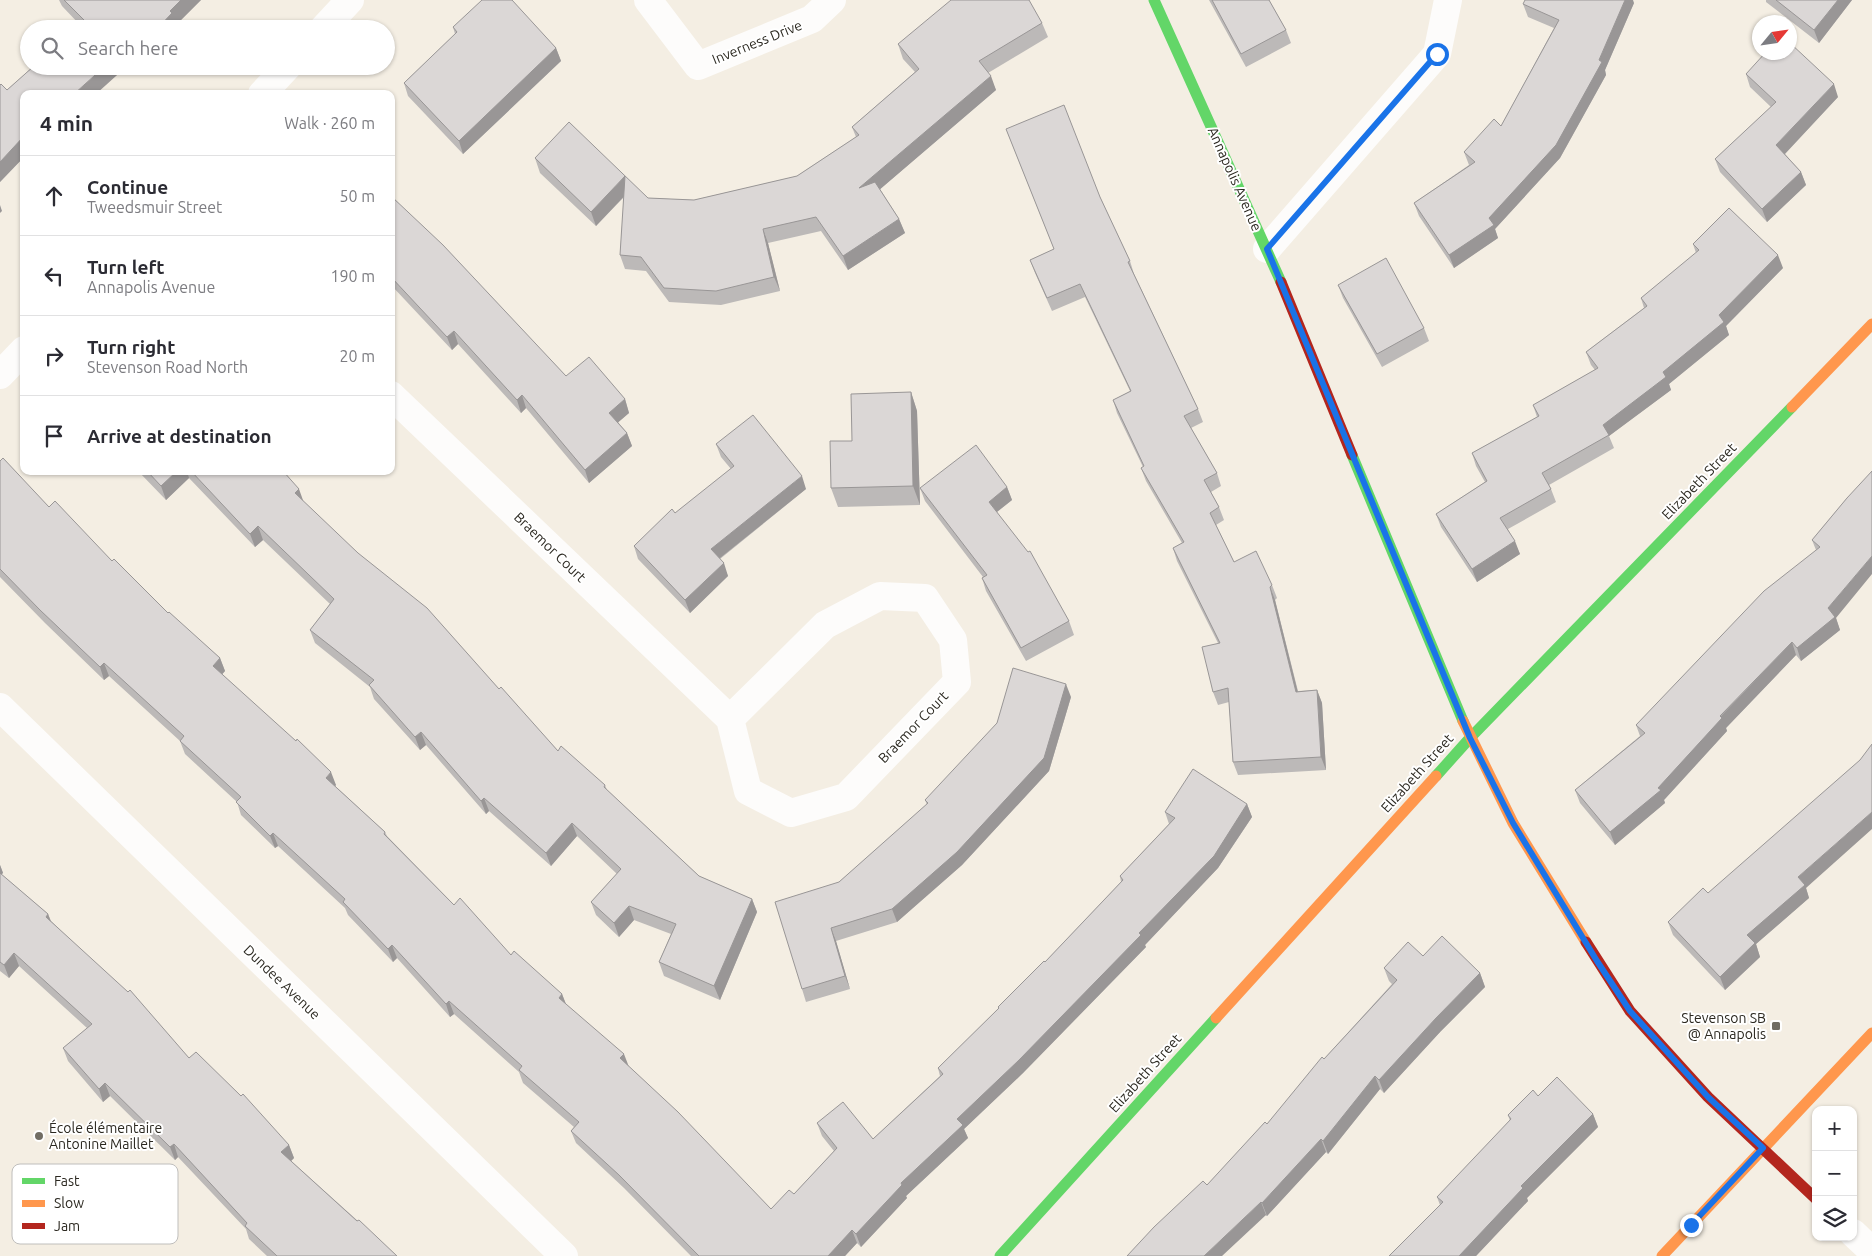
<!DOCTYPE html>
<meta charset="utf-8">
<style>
body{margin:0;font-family:Ubuntu,sans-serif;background:#f7f7f7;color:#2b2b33}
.controls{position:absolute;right:15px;bottom:15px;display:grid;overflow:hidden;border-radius:10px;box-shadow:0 1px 4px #0004}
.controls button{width:45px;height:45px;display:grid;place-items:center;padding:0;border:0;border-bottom:1px solid #e1e1e2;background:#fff;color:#2b2b33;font:25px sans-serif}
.compass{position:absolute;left:1752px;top:15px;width:45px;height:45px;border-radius:50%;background:#fff;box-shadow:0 1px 4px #0004;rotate:61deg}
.stop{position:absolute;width:15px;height:15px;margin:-11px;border:4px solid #1a73e8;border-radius:50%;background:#fff}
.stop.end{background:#1a73e8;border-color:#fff;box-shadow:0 1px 5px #0008}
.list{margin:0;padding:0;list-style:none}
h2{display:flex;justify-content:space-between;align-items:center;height:65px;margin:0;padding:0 20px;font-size:21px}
h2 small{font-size:16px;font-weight:400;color:#7c7c81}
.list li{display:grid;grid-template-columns:32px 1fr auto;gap:15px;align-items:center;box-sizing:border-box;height:80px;padding:0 20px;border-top:1px solid #e1e1e2}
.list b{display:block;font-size:19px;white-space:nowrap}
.list p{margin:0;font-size:16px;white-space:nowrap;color:#7c7c81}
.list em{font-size:16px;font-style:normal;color:#7c7c81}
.icon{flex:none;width:28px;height:28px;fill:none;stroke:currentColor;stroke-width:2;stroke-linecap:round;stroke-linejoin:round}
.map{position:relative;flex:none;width:1872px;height:1256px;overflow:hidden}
.search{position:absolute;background:#fff;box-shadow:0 1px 4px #0004;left:20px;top:20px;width:375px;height:55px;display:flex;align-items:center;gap:12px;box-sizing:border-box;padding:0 18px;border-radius:28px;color:#7c7c81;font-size:19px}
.panel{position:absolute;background:#fff;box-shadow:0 1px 4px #0004;left:20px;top:90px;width:375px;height:385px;border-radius:10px}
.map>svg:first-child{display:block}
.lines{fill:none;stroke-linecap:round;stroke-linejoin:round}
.street{stroke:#fdfcfb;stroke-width:28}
.fast{stroke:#63d668;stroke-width:11}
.slow{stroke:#ff974d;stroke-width:11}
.jam{stroke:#b3261e;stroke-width:11}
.wall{fill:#bcb9b8}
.shaded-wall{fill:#999696}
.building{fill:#dbd7d6;stroke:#999696}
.route{stroke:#1a73e8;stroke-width:6}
.poi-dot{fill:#716d64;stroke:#fff;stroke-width:2}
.labels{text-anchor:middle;stroke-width:4;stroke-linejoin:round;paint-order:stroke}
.street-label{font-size:14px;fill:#2b2820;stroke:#fff}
.poi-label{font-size:14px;fill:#2b2820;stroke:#fff;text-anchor:end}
.key{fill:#fff;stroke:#bfbebc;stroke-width:1}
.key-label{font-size:14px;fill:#2b2820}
</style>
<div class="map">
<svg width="1872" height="1256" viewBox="0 0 1872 1256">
<rect width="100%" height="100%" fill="#f4eee3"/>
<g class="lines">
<path class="street" d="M648,0L698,66L812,19L832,0
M323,29L350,0
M262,94L288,66
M1267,249L1437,54L1448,0
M0,375L24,350
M391,395L730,719L748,791L791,813L846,797L957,682L953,640L925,598L880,596L825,625L730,719
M0,707L564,1256
M1853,1233L1872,1251"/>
<path class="fast" d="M1154,0L1281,282
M1352,455L1463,721
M1436,776L1470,738L1792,407
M1000,1256L1216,1018"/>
<path class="slow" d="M1792,407L1872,324
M1463,721L1513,823L1586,942
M1216,1018L1436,776
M1662,1256L1872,1033"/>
<path class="jam" d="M1281,282L1352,455
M1586,942L1630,1011L1708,1097L1816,1199"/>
</g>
<path class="wall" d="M59,0H201L176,25L177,28L80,25L62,6Z
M1209,0H1269L1286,30L1291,43L1246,67Z
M1766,0H1852L1819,43L1766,2Z
M1634,3L1605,70L1606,75L1560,158L1495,229L1498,238L1454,268L1419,216L1414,203L1469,165L1464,152L1501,126L1554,28L1528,17L1523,4Z
M1042,23L1048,37L988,73L996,90L880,189L899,219L905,233L848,270L821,231L768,243L780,291L721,305L669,302L646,271L625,269L620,255L624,197L596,226L540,173L535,158L648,198L694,200L797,176L856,137L852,127L915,72L903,59L898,44Z
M453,27L556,48L561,61L463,154L408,96L404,83L455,34Z
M34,66H139L133,73L126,67L24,94V157L0,182L7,90Z
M1746,74L1838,97L1785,154L1801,172L1806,185L1767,222L1720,172L1715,159L1771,107L1750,87Z
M1006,129L1100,197L1130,261L1134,274L1198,409L1203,422L1191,428L1217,473L1221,486L1211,492L1219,507L1224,520L1216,525L1234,562L1272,585L1277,598L1275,600L1298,691L1317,690L1322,703L1326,770L1238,775L1233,762L1229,702L1218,705L1213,692L1218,643L1177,561L1173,548L1182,543L1146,481L1141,468L1143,467L1117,413L1113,400L1130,391L1085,297L1052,311L1035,273L1030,260L1054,249Z
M391,196L566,376L625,399L629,413L618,422L627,433L632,446L589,483L526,408L521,413L458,344L452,350L391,285Z
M1693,244L1783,268L1726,326L1729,335L1669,384L1671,390L1609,436L1614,448L1549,485L1551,489L1556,502L1508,529L1520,554L1477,582L1441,527L1436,514L1485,482L1476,466L1472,453L1537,417L1533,405L1595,370L1591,365L1586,352L1644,308L1641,298L1696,253Z
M1338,285L1424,328L1429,341L1382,367L1343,298Z
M911,392L917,411L920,505L838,507L831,488L852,441Z
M716,444L806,489L720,559L728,576L690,613L638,559L634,546L731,469L721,457Z
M0,461L49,507L112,561L168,613L220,658L225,671L222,674L336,785L335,786L385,832L387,836L454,905L511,955L562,994L566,1004L771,1209L794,1194L834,1151L822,1136L817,1123L873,1139L940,1076L938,1068L998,1009V1007L1045,962L1121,882L1120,876L1169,824L1165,812L1247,804L1252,817L1218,868L1145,945L1146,947L1023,1073L964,1129L968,1138L906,1196L907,1198L861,1247L857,1243L845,1256H691L624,1188L576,1143L571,1131L574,1127L523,1083L519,1072L454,1014L450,1017L397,958L393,962L348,915L345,908L278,846L275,848L241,815L237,802L185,754L180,741L109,676L104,680L45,623L0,577Z
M138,471H283L303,501L499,689L558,751L605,785L607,790L699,876L752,899L757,912L720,1000L664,976L659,962L671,934L634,920L619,937L596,915L591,902L617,874L577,836L551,866L489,811L486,814L426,745L420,750L374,699L370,687L315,643L310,630L330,604L263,540L255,547L189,478L166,500Z
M1007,487L1012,500L997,512L1069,621L1074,635L1026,661L986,591L982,578L983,577L925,501L920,488Z
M1847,498L1836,618L1840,630L1801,661L1796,655L1726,728L1727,731L1664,800L1665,803L1615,845L1580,803L1575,790L1640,736L1636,725L1816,550L1812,540Z
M1071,697L1049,771L962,865L897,922L836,941L850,989L806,1002L802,989L839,882L927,805L925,800Z
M0,865L3,873L1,874L48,914L51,921L189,1058L289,1145L294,1158L291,1161L397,1256H267L249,1239L246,1229L178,1157L175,1160L110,1096L103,1102L68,1061L63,1048L87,1028L19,966L9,978L0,971Z
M1806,888L1809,898L1756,944L1760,957L1725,990L1673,935L1668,922L1708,893Z
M1423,956L1480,973L1485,987L1441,1031L1384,1093L1380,1089L1328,1154L1326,1152L1267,1216L1207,1185L1267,1124L1324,1059L1392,984L1389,981L1384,968Z
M1538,1096L1593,1114L1598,1127L1527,1198L1528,1201L1476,1256H1389L1440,1205L1437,1197L1510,1121L1508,1115Z"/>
<path class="shaded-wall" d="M181,0H201L176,25L177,28V29H157L170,11Z
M1625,0H1633L1634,3L1605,70L1606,75L1560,158L1495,229L1498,238L1454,268L1449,255L1489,218L1599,60Z
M1838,0H1852L1819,43L1814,30Z
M556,48L561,61L463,154L459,141Z
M105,66L126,67L96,94H74Z
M130,66H139L133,73Z
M991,76L996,90L864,203L859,188Z
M1834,84L1838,97L1781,158L1776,145Z
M24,136V157L0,182V162Z
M1801,172L1806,185L1767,222L1762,209Z
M625,176L630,190L596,226L591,212Z
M0,205L2,211L0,213Z
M899,219L905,233L848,270L843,256Z
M763,229L768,243L780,291L774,277Z
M1778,255L1783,268L1726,326L1729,335L1669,384L1671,390L1609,436L1603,425L1663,372Z
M454,331L458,344L452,350L447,337Z
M911,392L917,411L920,505L913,486Z
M522,395L526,408L521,413L517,400Z
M625,399L629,413L614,426L609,413Z
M627,433L632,446L589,483L585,470Z
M177,471H187L189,478L166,500L161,486Z
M802,476L806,489L715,562L711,549Z
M1007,487L1012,500L993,515L989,502Z
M299,489L304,503L295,493Z
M258,526L263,540L255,547L250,534Z
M1515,541L1520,554L1477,582L1472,569Z
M1872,556V574L1836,618L1840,630L1801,661L1797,648L1828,608Z
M724,563L728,576L690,613L685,600Z
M1270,587L1275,600L1301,705L1296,692Z
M1792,642L1796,655L1726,728L1727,731L1664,800L1665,803L1615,845L1610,832Z
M220,658L225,671L218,679L213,666Z
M104,663L109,676L104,680L100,667Z
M1066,684L1071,697L1049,771L962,865L897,922L892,909Z
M1317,690L1322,703L1326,770L1321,757Z
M421,732L426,745L420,750L415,737Z
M331,772L336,785L331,791L326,778Z
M484,798L489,811L486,814L481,801Z
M1247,804L1252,817L1218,868L1145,945L1146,947L1023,1073L964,1129L968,1138L906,1196L907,1198L861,1247L856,1234L957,1119L1139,933Z
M1872,812V829L1806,888L1809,898L1756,944L1760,957L1725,990L1720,977L1747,935L1798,877Z
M572,823L577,836L551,866L546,853Z
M273,833L278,846L275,848L270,836Z
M0,865L3,873L0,876Z
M752,899L757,912L720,1000L714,986Z
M629,906L634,920L619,937L614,923Z
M48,914L53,927L46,917Z
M831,928L836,941L850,989L845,976Z
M392,945L397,958L393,962L388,949Z
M14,953L19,966L9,978L4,965Z
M1480,973L1485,987L1441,1031L1384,1093L1379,1080L1436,1018Z
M562,994L567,1007L559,998Z
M449,1001L454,1014L450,1017L446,1004Z
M624,1054L629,1067L620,1058Z
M1375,1076L1380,1089L1328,1154L1323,1141Z
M105,1083L110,1096L103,1102L99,1089Z
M1593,1114L1598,1127L1527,1198L1528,1201L1476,1256H1459L1521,1186Z
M1321,1139L1326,1152L1267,1216L1262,1203Z
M174,1144L178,1157L175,1160L170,1147Z
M289,1145L294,1158L286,1166L281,1152Z
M1261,1202L1266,1215L1222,1256H1204Z
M852,1230L857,1243L845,1256H828Z"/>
<path class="building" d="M64,0H181L170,11L172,13L157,29H76L85,21Z
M482,0H512L556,48L459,141L404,83L457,32L453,27Z
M951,0H1029L1042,23L979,61L991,76L859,188L875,182L899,219L843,256L816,217L763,229L774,277L716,291L664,288L641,257L620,255L625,176L591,212L535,158L569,122L648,198L694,200L797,176L859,135L852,127L919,69L898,44Z
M1212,0H1269L1286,30L1241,54Z
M1525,0H1625L1599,60L1602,62L1556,145L1489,218L1494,225L1449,255L1414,203L1475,162L1464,152L1494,119L1501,126L1559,20L1523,4Z
M1776,0H1838L1814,30Z
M1790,43L1834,84L1776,145L1801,172L1762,209L1715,159L1776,102L1746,74L1766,52H1790Z
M34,66H105L74,94H24V136L0,162V85L1,84L7,90Z
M1064,105L1100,197L1130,261L1128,262L1198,409L1184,416L1217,473L1204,480L1219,507L1210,513L1234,562L1256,551L1272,585L1270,587L1296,692L1317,690L1321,757L1233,762L1228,688L1213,692L1202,647L1220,643L1173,548L1184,542L1141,468L1144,466L1113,400L1131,391L1080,284L1047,298L1030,260L1054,249L1006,129Z
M391,196L443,245L566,376L589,357L625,399L609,413L627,433L585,470L522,395L517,400L454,331L447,337L391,277Z
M1729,208L1778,255L1719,315L1724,322L1663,372L1666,377L1603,425L1609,435L1542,473L1551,489L1500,518L1515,541L1472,569L1436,514L1487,481L1472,453L1539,416L1533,405L1598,368L1586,352L1647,306L1641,298L1699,250L1693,244Z
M1386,258L1424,328L1377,354L1338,285Z
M911,392L913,486L831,488L830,441H852L851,394Z
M753,415L802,476L711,549L724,563L685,600L634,546L672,509L675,513L734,466L716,444Z
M976,445L1007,487L989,502L1028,552L1030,551L1069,621L1021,648L982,578L987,575L920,488Z
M3,458L49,507L55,501L112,561L114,559L168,613L169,612L220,658L213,666L296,741L297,739L331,772L326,778L385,832L384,834L454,905L460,898L511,955L514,951L562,994L559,998L624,1054L620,1058L678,1112L771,1209L789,1190L794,1194L837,1148L817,1123L843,1102L873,1139L943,1074L938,1068L999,1008L998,1007L1044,961L1045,962L1123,880L1120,876L1175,818L1165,812L1193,769L1247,804L1214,856L1139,933L1141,935L1019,1060L957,1119L963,1125L901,1183L902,1185L856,1234L852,1230L828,1256H699L619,1175L571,1131L579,1122L519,1070L522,1066L449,1001L446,1004L392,945L388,949L343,902L345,899L273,833L270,836L236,802L241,797L180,741L184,736L104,663L100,667L40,610L0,569V461Z
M147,471H177L161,486Z
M191,471H283L299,489L295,493L358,553L427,608L499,689L501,687L558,751L561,746L605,785L604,787L699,876L752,899L714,986L659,962L676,924L629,906L614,923L591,902L621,869L572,823L546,853L484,798L481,801L421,732L415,737L369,685L374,680L310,630L334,599L258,526L250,534Z
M1872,471V556L1828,608L1835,617L1797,648L1792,642L1720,716L1722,718L1658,788L1661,790L1610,832L1575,790L1645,733L1636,725L1764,591L1820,547L1812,540L1847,498Z
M1013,668L1066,684L1044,758L957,852L892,909L831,928L845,976L802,989L775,902L839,882L928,803L925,800L997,723Z
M1872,744V812L1798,877L1805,885L1747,935L1755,943L1720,977L1668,922L1703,888L1708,893L1860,760Z
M0,873L48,914L46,917L128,992L130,990L189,1058L196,1052L241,1096L243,1094L289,1145L281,1152L357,1221L359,1220L397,1256H277L245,1226L247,1223L174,1144L170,1147L105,1083L99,1089L63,1048L92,1024L14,953L4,965L0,962Z
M1442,936L1480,973L1436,1018L1379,1080L1375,1076L1323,1141L1321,1139L1262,1203L1261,1202L1204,1256H1127L1154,1227L1203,1181L1207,1185L1265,1122L1267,1124L1322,1057L1324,1059L1397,980L1384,968L1408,942L1423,956Z
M1557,1077L1593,1114L1521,1186L1523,1188L1459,1256H1389L1443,1202L1437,1197L1511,1119L1508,1115L1533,1090L1538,1096Z"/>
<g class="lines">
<path class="route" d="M1437,54L1267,249L1470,738L1513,823L1597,961L1630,1011L1708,1097L1763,1148L1691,1225"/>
</g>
<g class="poi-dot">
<rect x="1771" y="1021" width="10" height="10" rx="2.5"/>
<circle cx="39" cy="1136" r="5"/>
</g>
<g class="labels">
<g class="street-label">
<text transform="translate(757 42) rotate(-22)" y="5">Inverness Drive</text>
<text transform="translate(1235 179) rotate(66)" y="5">Annapolis Avenue</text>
<text transform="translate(1699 481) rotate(-46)" y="5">Elizabeth Street</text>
<text transform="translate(550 547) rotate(44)" y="5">Braemor Court</text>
<text transform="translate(913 727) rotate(-46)" y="5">Braemor Court</text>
<text transform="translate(1417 773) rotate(-48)" y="5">Elizabeth Street</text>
<text transform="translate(282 982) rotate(44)" y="5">Dundee Avenue</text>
<text transform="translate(1145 1073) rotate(-48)" y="5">Elizabeth Street</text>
</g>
<g class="poi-label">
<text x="1766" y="1023">Stevenson SB<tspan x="1766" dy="16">@ Annapolis</tspan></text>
<text x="49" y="1133" text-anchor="start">École élémentaire<tspan x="49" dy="16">Antonine Maillet</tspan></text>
</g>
</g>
<rect x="12" y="1164" width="166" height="80" rx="8" class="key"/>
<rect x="22" y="1178" width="23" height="6" fill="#63d668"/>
<rect x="22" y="1200" width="23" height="7" fill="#ff974d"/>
<rect x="22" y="1223" width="23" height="6" fill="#b3261e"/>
<g class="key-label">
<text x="54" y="1186">Fast</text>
<text x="54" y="1208">Slow</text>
<text x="54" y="1231">Jam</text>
</g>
</svg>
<div class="controls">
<button>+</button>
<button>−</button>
<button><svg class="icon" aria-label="layers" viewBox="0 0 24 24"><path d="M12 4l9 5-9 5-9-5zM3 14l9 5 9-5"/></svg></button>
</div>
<svg class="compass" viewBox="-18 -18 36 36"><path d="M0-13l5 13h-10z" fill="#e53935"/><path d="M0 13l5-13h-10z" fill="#7c7c81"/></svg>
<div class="stop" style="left:1437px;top:54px"></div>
<div class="stop end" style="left:1691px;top:1225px"></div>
<div class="search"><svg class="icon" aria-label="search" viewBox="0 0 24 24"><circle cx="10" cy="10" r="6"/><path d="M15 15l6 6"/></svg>Search here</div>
<section class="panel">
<h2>4 min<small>Walk · 260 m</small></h2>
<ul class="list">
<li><svg class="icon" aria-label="ahead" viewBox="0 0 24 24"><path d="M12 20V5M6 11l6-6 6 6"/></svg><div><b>Continue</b><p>Tweedsmuir Street</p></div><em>50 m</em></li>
<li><svg class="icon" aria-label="left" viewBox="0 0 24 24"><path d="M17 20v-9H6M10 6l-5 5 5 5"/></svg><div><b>Turn left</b><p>Annapolis Avenue</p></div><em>190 m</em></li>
<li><svg class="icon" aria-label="right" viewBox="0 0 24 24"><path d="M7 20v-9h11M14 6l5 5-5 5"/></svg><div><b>Turn right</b><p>Stevenson Road North</p></div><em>20 m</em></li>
<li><svg class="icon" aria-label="arrive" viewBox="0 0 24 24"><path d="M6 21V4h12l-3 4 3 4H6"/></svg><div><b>Arrive at destination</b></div></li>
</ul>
</section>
</div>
